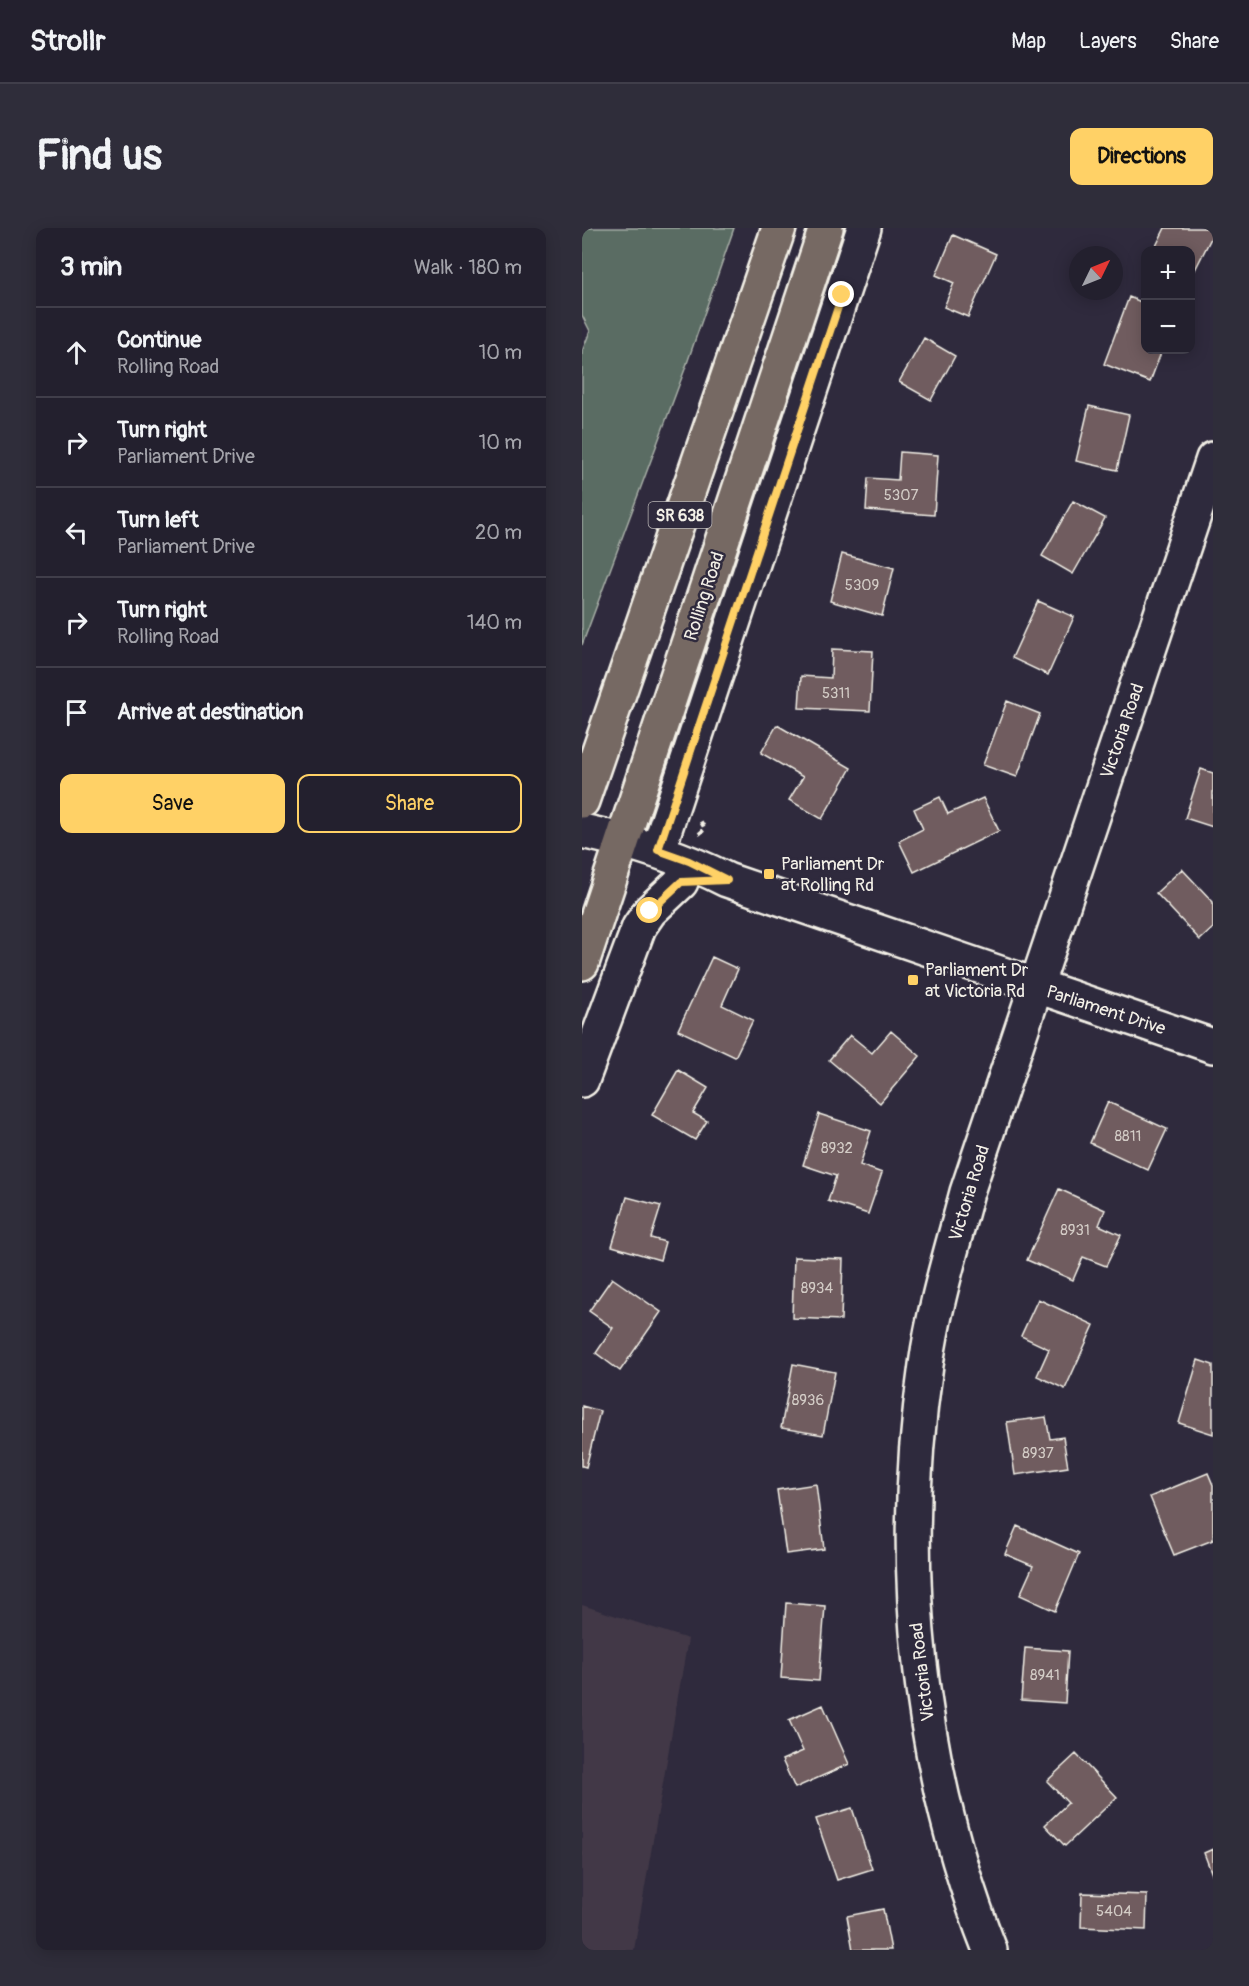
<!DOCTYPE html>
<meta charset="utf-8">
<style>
body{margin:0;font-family:Pangolin,sans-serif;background:#2f2d3a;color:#f1f3f6}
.controls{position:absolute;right:18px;top:18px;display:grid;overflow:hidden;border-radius:12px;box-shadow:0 3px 15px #0003}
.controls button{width:54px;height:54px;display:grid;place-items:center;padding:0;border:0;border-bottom:2px solid #403e4a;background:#23202e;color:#f1f3f6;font:30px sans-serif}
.compass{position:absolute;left:487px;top:18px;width:54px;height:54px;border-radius:50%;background:#23202e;box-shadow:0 3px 15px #0003;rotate:47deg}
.stop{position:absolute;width:18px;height:18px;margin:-14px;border:4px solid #ffd166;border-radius:50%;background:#fff}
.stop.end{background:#ffd166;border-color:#fff;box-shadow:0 2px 6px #0008}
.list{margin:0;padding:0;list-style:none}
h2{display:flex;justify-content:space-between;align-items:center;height:78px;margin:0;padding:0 24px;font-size:26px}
h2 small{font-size:20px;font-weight:400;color:#a3a3aa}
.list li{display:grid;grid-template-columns:39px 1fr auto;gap:18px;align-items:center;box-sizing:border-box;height:90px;padding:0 24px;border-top:2px solid #403e4a}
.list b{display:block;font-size:22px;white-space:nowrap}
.list p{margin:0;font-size:20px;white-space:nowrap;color:#a3a3aa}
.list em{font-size:20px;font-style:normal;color:#a3a3aa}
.actions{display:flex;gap:12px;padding:18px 24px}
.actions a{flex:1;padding:14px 0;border:2px solid #ffd166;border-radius:12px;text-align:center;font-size:21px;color:#ffd166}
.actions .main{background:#ffd166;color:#111}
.icon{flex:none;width:33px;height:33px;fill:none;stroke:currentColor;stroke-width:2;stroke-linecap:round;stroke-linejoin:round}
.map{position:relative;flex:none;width:631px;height:1722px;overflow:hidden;border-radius:12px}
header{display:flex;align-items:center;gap:36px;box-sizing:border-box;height:84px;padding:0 30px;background:#23202e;border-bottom:2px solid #403e4a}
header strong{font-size:28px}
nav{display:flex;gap:33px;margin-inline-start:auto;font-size:21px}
.intro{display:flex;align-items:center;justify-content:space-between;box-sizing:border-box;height:144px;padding:0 36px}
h1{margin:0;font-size:42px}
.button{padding:15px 27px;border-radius:12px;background:#ffd166;color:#111;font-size:21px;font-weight:700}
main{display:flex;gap:36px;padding:0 36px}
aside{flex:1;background:#23202e;border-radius:12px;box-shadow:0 3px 15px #0003}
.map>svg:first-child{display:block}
.built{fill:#423947}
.green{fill:#5a6c64;stroke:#a7aea6;stroke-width:1.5}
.building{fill:#705c5e;stroke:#f4f1e8;stroke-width:1.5}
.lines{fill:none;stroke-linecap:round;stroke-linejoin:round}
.minor-casing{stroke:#f4f1e8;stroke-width:38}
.major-casing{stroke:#f4f1e8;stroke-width:38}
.path{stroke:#f4f1e8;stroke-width:4;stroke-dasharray:6 4.5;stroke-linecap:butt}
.minor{stroke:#2f2a3d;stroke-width:33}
.major{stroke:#766964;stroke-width:33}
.route{stroke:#ffd166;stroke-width:8}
.poi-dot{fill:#ffd166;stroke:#2f2a3d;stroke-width:2}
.labels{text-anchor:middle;stroke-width:5;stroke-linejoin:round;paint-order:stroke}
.number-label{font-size:15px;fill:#d3ccc6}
.shield{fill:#2f2a3d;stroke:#b9b5b5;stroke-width:1.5}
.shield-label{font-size:16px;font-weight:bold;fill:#f4f1e8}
.street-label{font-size:18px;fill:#f4f1e8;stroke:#2f2a3d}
.poi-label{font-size:18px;fill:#f4f1e8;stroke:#2f2a3d;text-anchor:start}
</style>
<header>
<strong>Strollr</strong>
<nav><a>Map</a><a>Layers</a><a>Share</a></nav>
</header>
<div class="intro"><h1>Find us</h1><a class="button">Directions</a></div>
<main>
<aside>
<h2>3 min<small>Walk · 180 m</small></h2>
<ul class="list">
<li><svg class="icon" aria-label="ahead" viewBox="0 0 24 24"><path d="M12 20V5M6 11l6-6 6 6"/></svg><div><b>Continue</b><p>Rolling Road</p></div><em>10 m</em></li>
<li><svg class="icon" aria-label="right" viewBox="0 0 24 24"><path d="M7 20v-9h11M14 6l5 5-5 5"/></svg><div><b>Turn right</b><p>Parliament Drive</p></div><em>10 m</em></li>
<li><svg class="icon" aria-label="left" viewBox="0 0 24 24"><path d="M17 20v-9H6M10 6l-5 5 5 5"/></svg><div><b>Turn left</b><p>Parliament Drive</p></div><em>20 m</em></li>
<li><svg class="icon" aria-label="right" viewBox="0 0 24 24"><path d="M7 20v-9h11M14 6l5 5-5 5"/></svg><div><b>Turn right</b><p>Rolling Road</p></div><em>140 m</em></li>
<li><svg class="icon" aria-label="arrive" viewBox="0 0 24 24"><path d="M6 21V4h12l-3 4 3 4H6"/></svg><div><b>Arrive at destination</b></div></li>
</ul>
<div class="actions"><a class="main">Save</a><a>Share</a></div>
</aside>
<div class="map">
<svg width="631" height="1722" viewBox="0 0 631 1722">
<rect width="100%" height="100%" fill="#2f2a3d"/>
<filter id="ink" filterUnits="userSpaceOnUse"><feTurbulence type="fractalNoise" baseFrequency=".0167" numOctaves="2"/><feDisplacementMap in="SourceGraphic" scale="12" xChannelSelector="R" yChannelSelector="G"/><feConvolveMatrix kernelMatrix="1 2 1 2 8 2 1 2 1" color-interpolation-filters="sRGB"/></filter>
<g filter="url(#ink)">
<path class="built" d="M0,1377L106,1411L52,1722H11L0,1711Z"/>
<path class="green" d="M0,0H152L103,141L0,417V124L8,103L0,87Z"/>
<path class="building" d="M583,0H631V6L609,50L608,22H572Z
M371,7L414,26L386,89L362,79L372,55L354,47Z
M547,69L564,76V122H580L568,154L522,136Z
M342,110L373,128L349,172L317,154Z
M507,178L547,187L535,242L494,233Z
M318,224L356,227L352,287L284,282L286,250L316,252Z
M491,273L523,290L491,346L460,328Z
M260,326L312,340L300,388L248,373Z
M456,373L492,389L466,447L430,430Z
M250,421L291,423L288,483L217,480L219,448L249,450Z
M425,473L458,486L435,549L401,537Z
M195,497L269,540L240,591L207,572L221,549L179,525Z
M619,541L631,545V599L603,590Z
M358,569L366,586L401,570L417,603L332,644L317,613L341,601L332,581Z
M600,641L631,674V700L618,712L574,665Z
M130,729L156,741L140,777L171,792L153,829L96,802Z
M309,803L338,828L298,875L247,832L268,807L290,825Z
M96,842L126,860L111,885L125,893L113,912L70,887Z
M526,874L585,901L566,942L508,915Z
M237,886L289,903L278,937L300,945L286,986L246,973L254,948L221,937Z
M477,961L523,982L517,997L539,1007L524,1038L501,1029L491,1052L445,1032Z
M45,969L79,978L69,1010L83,1014L78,1032L30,1018Z
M212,1029L261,1031L259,1092L210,1090Z
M30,1050L79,1084L38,1143L14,1125L31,1100L7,1083Z
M456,1071L512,1097L483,1161L455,1148L467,1121L439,1108Z
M616,1132L631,1137V1206L597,1195Z
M211,1136L253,1144L241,1207L199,1200Z
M0,1178L18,1183L4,1239L0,1238Z
M464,1189L468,1211L481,1209L486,1239L433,1247L425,1194Z
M626,1245L631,1257V1312L592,1327L568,1269Z
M234,1256L242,1321L204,1326L195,1262Z
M435,1298L497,1326L473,1383L438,1367L451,1338L423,1326Z
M204,1375L243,1378L237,1453L199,1450Z
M443,1420L486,1423L483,1475L439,1472Z
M241,1477L267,1536L213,1560L200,1532L221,1523L207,1492Z
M494,1526L535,1569L483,1618L463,1597L486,1575L465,1553Z
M270,1580L290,1641L255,1652L234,1591Z
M631,1621V1649L622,1625Z
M500,1665L565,1667L564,1702L499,1699Z
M301,1681L309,1722H271L265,1688Z"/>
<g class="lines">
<defs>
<path id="minor" d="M0,603C51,614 98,628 145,652L631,818
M76,622L282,0
M0,852L57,699L68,683L99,654
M408,1722C335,1537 315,1333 344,1137C352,1078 370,1021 385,964L631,231"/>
<path id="major" d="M0,573L197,0
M0,735L244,0"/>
</defs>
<use href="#minor" class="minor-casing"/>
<use href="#major" class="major-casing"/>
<path class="path" d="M117,606L123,601L118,592"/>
<use href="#minor" class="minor"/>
<use href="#major" class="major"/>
</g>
</g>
<g class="lines" filter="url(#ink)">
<path class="route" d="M68,683L99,654L145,652L107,633L76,622L260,67"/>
</g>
<g class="poi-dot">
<rect x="181" y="640" width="12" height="12" rx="3"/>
<rect x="325" y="746" width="12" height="12" rx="3"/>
</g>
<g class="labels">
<g class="number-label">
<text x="319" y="272">5307</text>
<text x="280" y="362">5309</text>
<text x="254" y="470">5311</text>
<text x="546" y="913">8811</text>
<text x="255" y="925">8932</text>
<text x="493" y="1007">8931</text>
<text x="235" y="1065">8934</text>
<text x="226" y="1177">8936</text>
<text x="456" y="1230">8937</text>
<text x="463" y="1452">8941</text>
<text x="532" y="1688">5404</text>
</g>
<rect class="shield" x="66.5" y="274" width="63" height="26" rx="4.5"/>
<g class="shield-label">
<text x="98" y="293">SR 638</text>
</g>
<g class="street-label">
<text transform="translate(122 368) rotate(-72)" y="6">Rolling Road</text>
<text transform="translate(540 503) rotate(-71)" y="6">Victoria Road</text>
<text transform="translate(524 782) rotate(18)" y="6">Parliament Drive</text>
<text transform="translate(387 965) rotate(-73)" y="6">Victoria Road</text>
<text transform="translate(340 1444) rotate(-97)" y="6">Victoria Road</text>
</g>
<g class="poi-label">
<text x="199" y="642">Parliament Dr<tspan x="199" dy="21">at Rolling Rd</tspan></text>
<text x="343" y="748">Parliament Dr<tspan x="343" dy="21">at Victoria Rd</tspan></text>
</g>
</g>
</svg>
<div class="controls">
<button>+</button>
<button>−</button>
</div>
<svg class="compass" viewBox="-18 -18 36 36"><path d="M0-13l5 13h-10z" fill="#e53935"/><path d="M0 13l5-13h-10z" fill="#a3a3aa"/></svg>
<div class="stop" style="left:68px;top:683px"></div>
<div class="stop end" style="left:260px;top:67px"></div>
</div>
</main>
